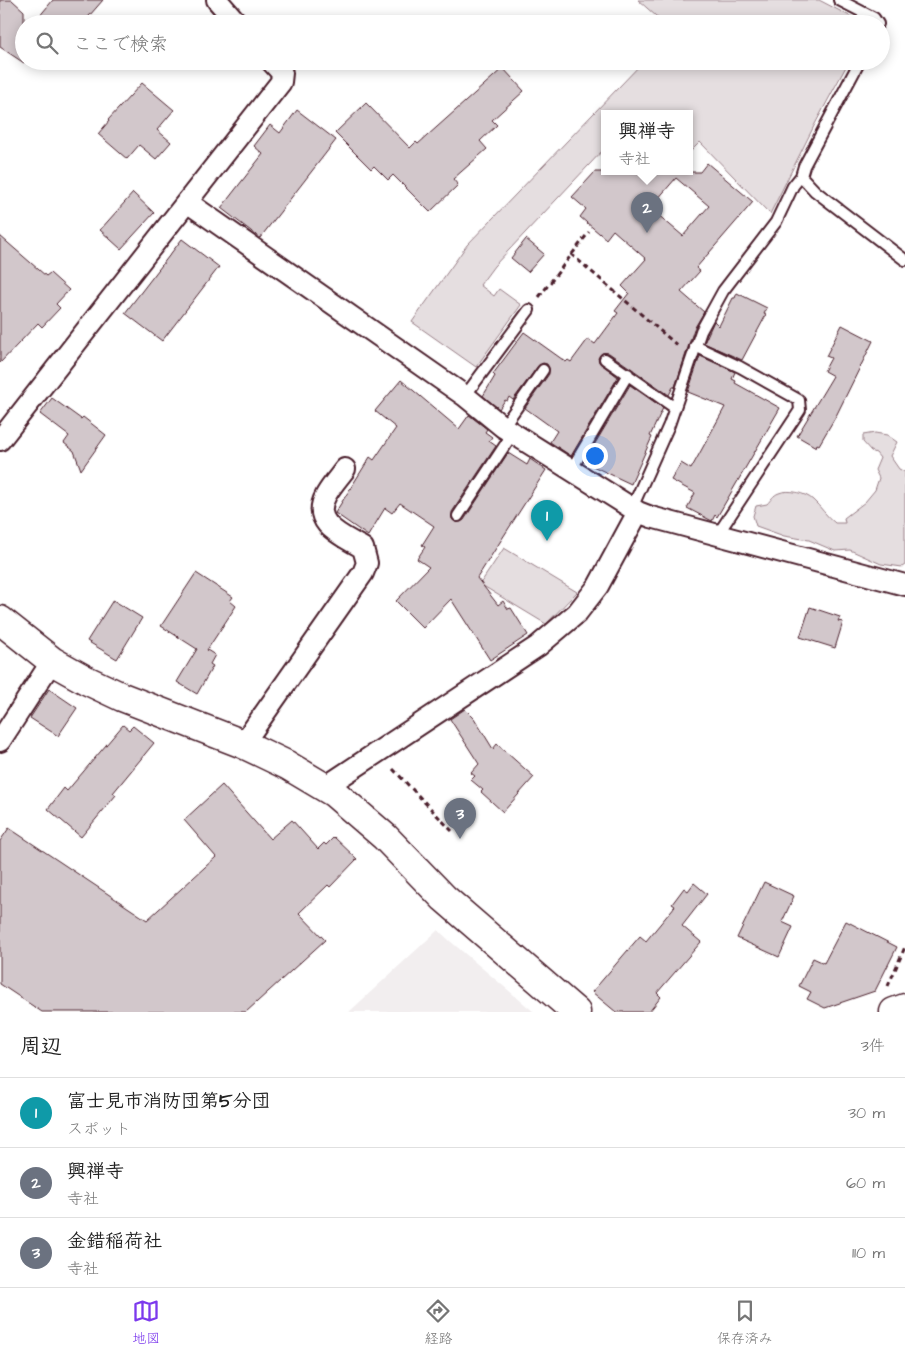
<!DOCTYPE html>
<html lang="ja">
<meta charset="utf-8">
<style>
body{margin:0;font-family:"Architects Daughter","Klee One",sans-serif;background:#f6f6f6;color:#222}
.you{position:absolute;left:594px;top:455px;width:18px;height:18px;margin:-12px;border:4px solid #fff;border-radius:50%;background:#1a73e8;box-shadow:0 0 0 8px #1a73e833}
.badge{display:grid;place-items:center;width:32px;height:32px;border-radius:50%;background:#7c3aed;color:#fff;font-size:16px;font-weight:700}
.pin{position:absolute;translate:-50% -41px;filter:drop-shadow(0 1px 2px #0008)}
.pin::after{content:'';position:absolute;top:26px;width:18px;height:15px;background:inherit;clip-path:polygon(0 0,100% 0,50% 100%)}
.popup{position:absolute;left:601px;top:110px;width:92px;height:65px;box-sizing:border-box;display:grid;place-content:center;border-radius:0px;background:#fff;filter:drop-shadow(0 1px 4px #0005);font-size:16px;white-space:nowrap;color:#767676}
.popup b{font-size:19px;color:#222}
.popup::after{content:'';position:absolute;left:50%;top:100%;margin-left:-10px;border:10px solid transparent;border-top-color:#fff}
.list{margin:0;padding:0;list-style:none}
h2{display:flex;justify-content:space-between;align-items:center;height:65px;margin:0;padding:0 20px;font-size:21px}
h2 small{font-size:16px;font-weight:400;color:#767676}
.list li{display:grid;grid-template-columns:32px 1fr auto;gap:15px;align-items:center;box-sizing:border-box;height:70px;padding:0 20px;border-top:1px solid #e0e0e0}
.list b{display:block;font-size:19px;white-space:nowrap}
.list p{margin:0;font-size:16px;white-space:nowrap;color:#767676}
.list em{font-size:16px;font-style:normal;color:#767676}
.icon{flex:none;width:28px;height:28px;fill:none;stroke:currentColor;stroke-width:2;stroke-linecap:round;stroke-linejoin:round}
.map{position:relative;flex:none;width:905px;height:1012px;overflow:hidden}
.search{position:absolute;background:#fff;box-shadow:0 2px 12px #0003;left:15px;right:15px;top:15px;height:55px;display:flex;align-items:center;gap:12px;box-sizing:border-box;padding:0 18px;border-radius:28px;color:#767676;font-size:19px}
.sheet{height:275px;background:#fff}
nav{display:flex;justify-content:space-around;align-items:center;box-sizing:border-box;height:70px;border-top:1px solid #e0e0e0;background:#fff;font-size:14px;color:#767676}
nav a{display:grid;justify-items:center;gap:2px}
nav .on{color:#7c3aed}
.map>svg:first-child{display:block}
.built{fill:#f2eeef}
.green{fill:#e5dee0;stroke:#987e86}
.building{fill:#d2c7cb;stroke:#4a1f2b;fill-rule:evenodd}
.lines{fill:none;stroke-linecap:round;stroke-linejoin:round}
.lane-casing{stroke:#4a1f2b;stroke-width:14}
.street-casing{stroke:#4a1f2b;stroke-width:24}
.secondary-casing{stroke:#4a1f2b;stroke-width:31}
.path{stroke:#4a1f2b;stroke-width:3;stroke-dasharray:5 4;stroke-linecap:butt}
.lane{stroke:#fff;stroke-width:10}
.street{stroke:#fff;stroke-width:20}
.secondary{stroke:#fff;stroke-width:28}
</style>
<div class="map">
<svg width="905" height="1012" viewBox="0 0 905 1012">
<rect width="100%" height="100%" fill="#fff"/>
<filter id="ink" filterUnits="userSpaceOnUse"><feTurbulence type="fractalNoise" baseFrequency=".02" numOctaves="2"/><feDisplacementMap in="SourceGraphic" scale="10" xChannelSelector="R" yChannelSelector="G"/><feConvolveMatrix kernelMatrix="1 2 1 2 8 2 1 2 1" color-interpolation-filters="sRGB"/></filter>
<g filter="url(#ink)">
<path class="built" d="M438,930L450,941L534,1012H349Z"/>
<path class="green" d="M638,0H819L865,24H665Z
M644,61H849L815,124L770,214L700,142L690,152V114H604V149L494,266L480,285L494,296L499,289L521,305L476,367L412,322L467,245Z
M875,433L887,435L897,442L890,456L899,469L905,472V565L902,567L881,564L850,550L835,551L809,540L784,536L756,526L753,516L756,506L767,504C771,500 773,495 779,493C788,489 806,493 813,500C821,507 826,516 835,523H845L844,518L865,502L875,490L879,478L875,470L880,458L876,453L871,451L863,442V435Z
M504,548L577,592L546,624L480,584Z"/>
<path class="building" d="M0,0H12L24,11V63L0,47Z
M53,0H103L83,23L80,20L78,24H33Z
M503,68L524,91L492,120L497,125L480,141L487,149L453,179L458,185L430,212L393,175L388,180L374,166L371,169L335,133L366,103L410,148L416,142L418,144Z
M142,83L174,110L157,130L171,142L156,159L139,145L127,159L98,134L109,121L108,120Z
M297,110L336,140L260,238L221,208L263,154L254,146L270,125L280,133Z
M707,163L753,202L696,268L700,271L681,292L704,312L694,329L675,387H673L669,395L609,353H602L598,358L599,362L618,377L571,456L550,442L557,431L525,408L549,374V368L547,364L543,363L538,366L513,400L509,397L507,401L505,400L499,409L483,396L495,376L493,374L524,332L566,362L568,360L571,362L588,339L595,344L618,313L615,311L629,293L622,286L646,259L613,230L606,239L580,217L586,209L572,197L595,172H700ZM676,178L709,206L683,236L650,208Z
M133,193L154,213L121,249L100,230Z
M0,236L46,276L50,273L69,290L56,304L60,308L42,327L38,323L0,363Z
M182,239L219,267L162,341L125,313Z
M526,239L544,254L528,272L511,258Z
M737,293L767,308L764,314L766,315L742,360L704,343L714,321L719,326L733,298H735Z
M842,325L873,341L836,416L819,445L817,444L816,447L797,436L833,376L824,371L831,358L826,356Z
M700,356L735,372L732,379L736,381L735,383L780,408L717,517L715,515L712,521L687,508L695,493L671,480L681,463L691,469L725,407L688,392Z
M401,380L459,429L469,415L487,429L485,432L492,437L489,441L496,446L452,512V519L455,522H461L464,520L508,453L527,465L530,459L546,470L477,578L498,605L503,601L508,609L511,608L528,635L490,660L451,599L423,628L396,601L429,567L417,559L425,547L422,545L434,526L400,503L392,513L385,508L368,536L335,513L370,457L374,460L396,428L375,411Z
M630,385L663,408L650,436L652,437L631,484L584,462Z
M52,398L81,419L83,417L106,435L81,470L74,451L64,443L69,436L40,414Z
M196,573L233,597L230,601L236,606L207,650L215,655L210,664L213,666L197,694L177,682L197,649L161,626Z
M113,600L142,618L117,659L87,641Z
M810,607L840,617L838,621L843,622L835,648L800,637Z
M49,689L77,708L58,736L30,718Z
M465,709L474,718L493,749L497,744L534,777L503,812L481,792L483,790L471,780L475,776L471,773L479,764L450,719Z
M123,725L129,730L133,726L154,743L113,793L116,795L81,837L48,809L64,788L67,791Z
M222,785L270,839L292,820L318,849L324,843L326,845L334,837L357,859L330,887L328,885L299,913L325,940L246,1012H42L0,984V841L9,828L147,920L216,857L184,820Z
M764,882L794,896L782,922L793,927L779,957L737,938Z
M694,883L707,894L682,926L701,942L657,993L661,997L649,1012H616L592,992L640,936L646,941L675,906L672,904L684,888L688,891Z
M846,921L897,947L875,991L825,1008L807,999L811,992L799,986L813,958L824,963Z"/>
<g class="lines">
<defs>
<path id="lane" d="M839,0L874,18L878,24
M860,61L804,166L801,176L815,191L905,260
M695,346L740,367L799,400L800,410L718,534
M605,359L675,408
M465,396L529,310
M503,427L543,370
M571,470L628,374
M632,508L669,425L701,331L723,291L776,222L793,186L801,176
M458,516L513,433"/>
<path id="street" d="M217,0L238,24
M187,202L465,396L503,427L638,512L651,517L905,585
M0,440L281,82L282,73L271,61
M0,741L52,661
M243,744L363,573L367,563L363,548C343,536 310,524 326,495C331,486 339,477 345,469
M325,787L538,646L577,613L598,586L638,512"/>
<path id="secondary" d="M0,620L52,661L86,680L122,697L243,744L287,765L334,793L385,837L444,898L576,1012
M894,1012L905,1008"/>
</defs>
<use href="#lane" class="lane-casing"/>
<use href="#street" class="street-casing"/>
<use href="#secondary" class="secondary-casing"/>
<path class="path" d="M571,254L678,346
M539,297L589,232
M393,769L452,831
M888,986L905,947"/>
<use href="#lane" class="lane"/>
<use href="#street" class="street"/>
<use href="#secondary" class="secondary"/>
</g>
</g>
</svg>
<div class="you"></div>
<div class="pin badge" style="left:547px;top:541px;background:#0f9aa8">1</div>
<div class="pin badge" style="left:647px;top:233px;background:#6b7280">2</div>
<div class="popup"><b>興禅寺</b>寺社</div>
<div class="pin badge" style="left:460px;top:839px;background:#6b7280">3</div>
<div class="search"><svg class="icon" aria-label="search" viewBox="0 0 24 24"><circle cx="10" cy="10" r="6"/><path d="M15 15l6 6"/></svg>ここで検索</div>
</div>
<section class="sheet">
<h2>周辺<small>3件</small></h2>
<ul class="list">
<li><span class="badge" style="background:#0f9aa8">1</span><div><b>富士見市消防団第5分団</b><p>スポット</p></div><em>30 m</em></li>
<li><span class="badge" style="background:#6b7280">2</span><div><b>興禅寺</b><p>寺社</p></div><em>60 m</em></li>
<li><span class="badge" style="background:#6b7280">3</span><div><b>金錯稲荷社</b><p>寺社</p></div><em>110 m</em></li>
</ul>
</section>
<nav>
<a class="on"><svg class="icon" aria-label="map" viewBox="0 0 24 24"><path d="M3 6l6-2 6 2 6-2v14l-6 2-6-2-6 2zM9 4v14M15 6v14"/></svg>地図</a>
<a><svg class="icon" aria-label="directions" viewBox="0 0 24 24"><path d="M12 3l9 9-9 9-9-9zM9 14v-3h6M13 9l2 2-2 2"/></svg>経路</a>
<a><svg class="icon" aria-label="saved" viewBox="0 0 24 24"><path d="M7 4h10v16l-5-4-5 4z"/></svg>保存済み</a>
</nav>
